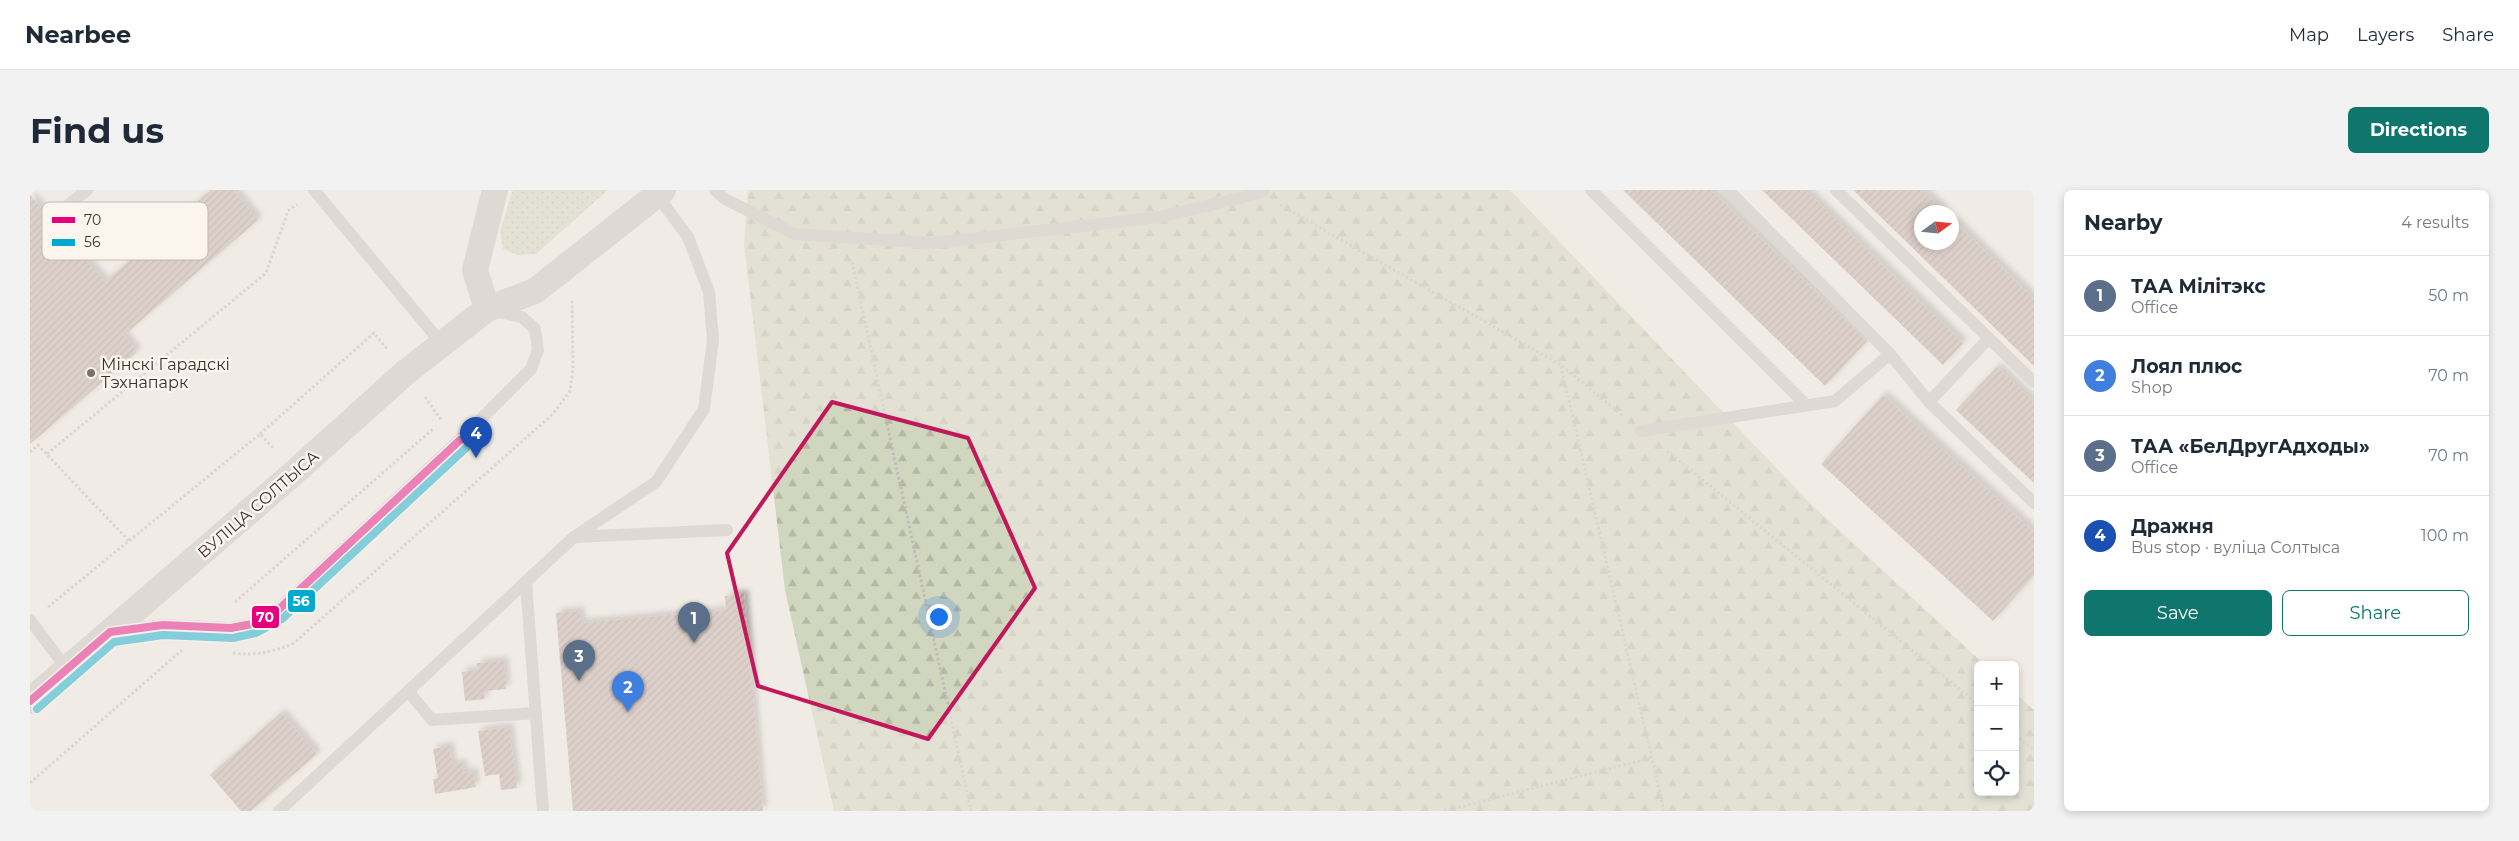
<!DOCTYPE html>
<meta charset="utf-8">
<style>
body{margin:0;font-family:Montserrat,sans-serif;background:#f2f2f3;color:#1f2937}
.controls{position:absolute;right:15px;bottom:15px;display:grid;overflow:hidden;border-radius:8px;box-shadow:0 2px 8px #0003}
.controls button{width:45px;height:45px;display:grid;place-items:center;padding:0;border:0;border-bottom:1px solid #e0e1e3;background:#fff;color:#1f2937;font:25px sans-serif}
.compass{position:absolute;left:1884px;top:15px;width:45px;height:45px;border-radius:50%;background:#fff;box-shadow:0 2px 8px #0003;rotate:75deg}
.you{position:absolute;left:908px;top:426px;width:18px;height:18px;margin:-12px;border:4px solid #fff;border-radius:50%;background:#1a73e8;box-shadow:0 0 0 8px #1a73e833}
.badge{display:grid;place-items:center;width:32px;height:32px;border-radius:50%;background:#0f766e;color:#fff;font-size:16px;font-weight:700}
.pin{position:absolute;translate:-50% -41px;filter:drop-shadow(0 1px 2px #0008)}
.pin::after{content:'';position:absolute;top:26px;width:18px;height:15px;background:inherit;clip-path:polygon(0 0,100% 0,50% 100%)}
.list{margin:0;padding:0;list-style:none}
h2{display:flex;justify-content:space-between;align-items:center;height:65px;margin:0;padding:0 20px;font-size:21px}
h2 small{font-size:16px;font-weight:400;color:#747a83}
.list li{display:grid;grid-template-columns:32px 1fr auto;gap:15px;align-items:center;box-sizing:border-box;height:80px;padding:0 20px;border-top:1px solid #e0e1e3}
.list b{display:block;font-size:19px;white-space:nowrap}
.list p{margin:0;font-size:16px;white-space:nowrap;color:#747a83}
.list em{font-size:16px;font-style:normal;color:#747a83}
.actions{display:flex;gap:10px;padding:15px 20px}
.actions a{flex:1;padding:11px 0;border:1px solid #0f766e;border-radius:8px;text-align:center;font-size:18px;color:#0f766e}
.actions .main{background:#0f766e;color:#fff}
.icon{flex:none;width:28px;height:28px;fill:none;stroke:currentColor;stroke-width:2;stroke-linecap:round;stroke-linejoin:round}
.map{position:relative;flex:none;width:2004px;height:621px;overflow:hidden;border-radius:8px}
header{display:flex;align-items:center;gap:30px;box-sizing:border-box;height:70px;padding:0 25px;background:#fff;border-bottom:1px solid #e0e1e3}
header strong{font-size:24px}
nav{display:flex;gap:28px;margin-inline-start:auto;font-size:18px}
.intro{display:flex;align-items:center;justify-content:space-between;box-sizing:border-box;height:120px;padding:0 30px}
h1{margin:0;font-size:35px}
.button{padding:12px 22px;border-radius:8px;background:#0f766e;color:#fff;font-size:18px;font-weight:700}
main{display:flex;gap:30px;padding:0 30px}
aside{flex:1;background:#fff;border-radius:8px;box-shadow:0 2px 8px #0003}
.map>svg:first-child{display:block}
.grass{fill:url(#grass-dots)}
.forest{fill:url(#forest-firs)}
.building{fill:url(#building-hatch);filter:url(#shadow)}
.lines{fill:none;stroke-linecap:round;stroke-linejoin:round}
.path{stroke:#c2bbb6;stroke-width:3;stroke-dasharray:2.5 2.5;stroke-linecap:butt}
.service{stroke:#c9c3be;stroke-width:12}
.minor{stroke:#c9c3be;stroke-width:26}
.bus-1-casing{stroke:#fbf5ee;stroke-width:11}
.bus-2-casing{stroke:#fbf5ee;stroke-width:11}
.bus-1{stroke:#e5007d;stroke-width:8}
.bus-2{stroke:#00a9ce;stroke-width:8}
.marked{fill:none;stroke:#c2185b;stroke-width:4;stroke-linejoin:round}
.poi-dot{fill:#7a716c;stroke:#fbf5ee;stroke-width:2}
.labels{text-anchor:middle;stroke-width:5;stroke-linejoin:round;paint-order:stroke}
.poi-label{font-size:16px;fill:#3b302b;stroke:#fbf5ee;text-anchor:start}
.street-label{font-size:16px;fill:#3b302b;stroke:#fbf5ee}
.key{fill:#fbf5ee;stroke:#c1bab4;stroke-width:1}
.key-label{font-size:14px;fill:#3b302b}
.line-badge{stroke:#fbf5ee;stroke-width:2}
.badge-label{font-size:14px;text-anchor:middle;font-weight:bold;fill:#fff}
</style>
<header>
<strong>Nearbee</strong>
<nav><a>Map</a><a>Layers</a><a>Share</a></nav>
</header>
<div class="intro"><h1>Find us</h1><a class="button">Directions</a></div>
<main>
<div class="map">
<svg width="2004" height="621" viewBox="0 0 2004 621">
<defs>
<pattern id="grass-dots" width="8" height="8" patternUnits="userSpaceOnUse" patternTransform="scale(1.25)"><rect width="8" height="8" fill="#d1d6bf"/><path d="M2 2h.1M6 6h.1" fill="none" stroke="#b4b8a4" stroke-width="1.8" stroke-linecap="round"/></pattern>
<pattern id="forest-firs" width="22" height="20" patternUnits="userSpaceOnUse" patternTransform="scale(1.25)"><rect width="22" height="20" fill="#d1d6bf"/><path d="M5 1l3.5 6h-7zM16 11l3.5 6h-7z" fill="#b4b8a4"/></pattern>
<pattern id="building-hatch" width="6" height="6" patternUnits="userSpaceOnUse" patternTransform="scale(1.25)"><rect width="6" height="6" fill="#c3afa7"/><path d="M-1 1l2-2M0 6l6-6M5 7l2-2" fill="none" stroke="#a08f88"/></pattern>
<filter id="shadow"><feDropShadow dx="4.5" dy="-4.5" stdDeviation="2.5" flood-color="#0004"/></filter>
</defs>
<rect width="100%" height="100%" fill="#f0ebe5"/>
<path class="grass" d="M483,0H578L506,64L488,65L473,59L470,41Z"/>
<path class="forest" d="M718,0H1480L1781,314L1955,475H1948V602H1985V503L2004,520V621H804L755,400L714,54Z"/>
<path class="building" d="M181,0H203L228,30L94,145L107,162L0,254V5L75,92Z
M1593,0H1681L1837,151L1795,196Z
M1732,0H1775L1933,153L1913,175Z
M1823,0H1892L1915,22H1892V52H1922V29L2004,109V176Z
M1967,177L2004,212V293L1926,220Z
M1853,205L2004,342V385L1963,431L1791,274Z
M714,404L733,621H543L526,423L550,421L551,433L696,420L695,406Z
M474,471L476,499L454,501L455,509L435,511L432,482L448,480L447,473Z
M251,523L287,564L221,621H211L180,585Z
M479,537L487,598L471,600L469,584L455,586L448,541Z
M419,556L422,575L432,573L434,583L443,582L446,597L405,604L403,589L408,588L403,559Z"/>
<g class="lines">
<path class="path" d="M1250,15L1531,175L1593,226
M822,72L941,621
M1531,176L1634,621
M395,207L412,231
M230,244L344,143L357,159
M1637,261L1948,514
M0,262L8,255L99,351
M17,264L236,83L258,21L267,14
M205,412L403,239
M18,417L230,244L244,259
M203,463C226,466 243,462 264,453L523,224L540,201L543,177L542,111
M1985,545L2004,560
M0,593L152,460
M1414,621L1621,568"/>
<path class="service" d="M284,0L412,154
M685,0L695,9L765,44L904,53L1130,27L1230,3L1234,0
M1561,0L1776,215
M1698,0L1860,164L1899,212L2004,313
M1806,0L2004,192
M21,29L57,0
M1899,212L1959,148
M1611,241L1805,211L1860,164
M544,347L697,340
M496,392L513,621
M0,430L37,479
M88,441L133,435L201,438L222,434L247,421L442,238L501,179L508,160L505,139L492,127L464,121
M378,501L402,530L506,523
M249,621L544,347L626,292L674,219L683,150L679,102L658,47L627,5"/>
<path class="minor" d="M457,119L445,80L465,0
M0,511L266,281L376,182L457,119L505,101L633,0"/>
<defs>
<path id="bus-1" d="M0,511L80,442L133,435L201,438L222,434L247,421L430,250"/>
<path id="bus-2" d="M7,519L84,452L133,445L203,448L226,443L252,429L437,257"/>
</defs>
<use href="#bus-1" class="bus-1-casing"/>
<use href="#bus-2" class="bus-2-casing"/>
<use href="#bus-1" class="bus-1"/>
<use href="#bus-2" class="bus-2"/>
</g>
<path d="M0 0H2004V621H0ZM802,212L938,248L1005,398L898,549L728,496L697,363Z" fill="#f0ebe5" fill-opacity=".55" fill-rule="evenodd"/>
<path class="marked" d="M802,212L938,248L1005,398L898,549L728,496L697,363Z"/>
<circle class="poi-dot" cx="61" cy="183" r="5"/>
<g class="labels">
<g class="poi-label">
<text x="71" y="180">Мінскі Гарадскі<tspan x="71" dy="18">Тэхнапарк</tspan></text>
</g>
<g class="street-label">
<text transform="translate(228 314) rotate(-41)" y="6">ВУЛІЦА СОЛТЫСА</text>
</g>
</g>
<rect x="12" y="12" width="166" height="58" rx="8" class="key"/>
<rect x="22" y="27" width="23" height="6" fill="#e5007d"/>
<rect x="22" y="49" width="23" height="7" fill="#00a9ce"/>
<g class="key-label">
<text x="54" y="35">70</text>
<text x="54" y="57">56</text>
</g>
<g class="line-badge">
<rect x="257" y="399" width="29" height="24" rx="5" fill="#00a9ce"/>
<rect x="221" y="415" width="29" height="24" rx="5" fill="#e5007d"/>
</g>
<g class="badge-label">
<text x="271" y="416">56</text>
<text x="235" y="432">70</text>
</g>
</svg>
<div class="controls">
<button>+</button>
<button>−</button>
<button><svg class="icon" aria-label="locate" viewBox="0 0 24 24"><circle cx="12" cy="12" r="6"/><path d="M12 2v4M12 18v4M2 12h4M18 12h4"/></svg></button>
</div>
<svg class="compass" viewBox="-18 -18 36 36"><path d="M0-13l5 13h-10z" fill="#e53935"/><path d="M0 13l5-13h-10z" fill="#747a83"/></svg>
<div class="you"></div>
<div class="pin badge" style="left:664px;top:453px;background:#5c6f8a">1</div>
<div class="pin badge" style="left:598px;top:522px;background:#3f7fe0">2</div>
<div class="pin badge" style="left:549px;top:491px;background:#5c6f8a">3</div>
<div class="pin badge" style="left:446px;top:268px;background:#1a4fb4">4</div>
</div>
<aside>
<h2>Nearby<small>4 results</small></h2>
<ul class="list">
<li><span class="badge" style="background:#5c6f8a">1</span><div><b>ТАА Мілітэкс</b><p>Office</p></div><em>50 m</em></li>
<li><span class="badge" style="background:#3f7fe0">2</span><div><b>Лоял плюс</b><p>Shop</p></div><em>70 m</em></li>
<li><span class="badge" style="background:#5c6f8a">3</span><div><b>ТАА «БелДругАдходы»</b><p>Office</p></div><em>70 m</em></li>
<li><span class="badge" style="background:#1a4fb4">4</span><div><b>Дражня</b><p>Bus stop · вуліца Солтыса</p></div><em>100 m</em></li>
</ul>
<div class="actions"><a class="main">Save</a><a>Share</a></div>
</aside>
</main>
